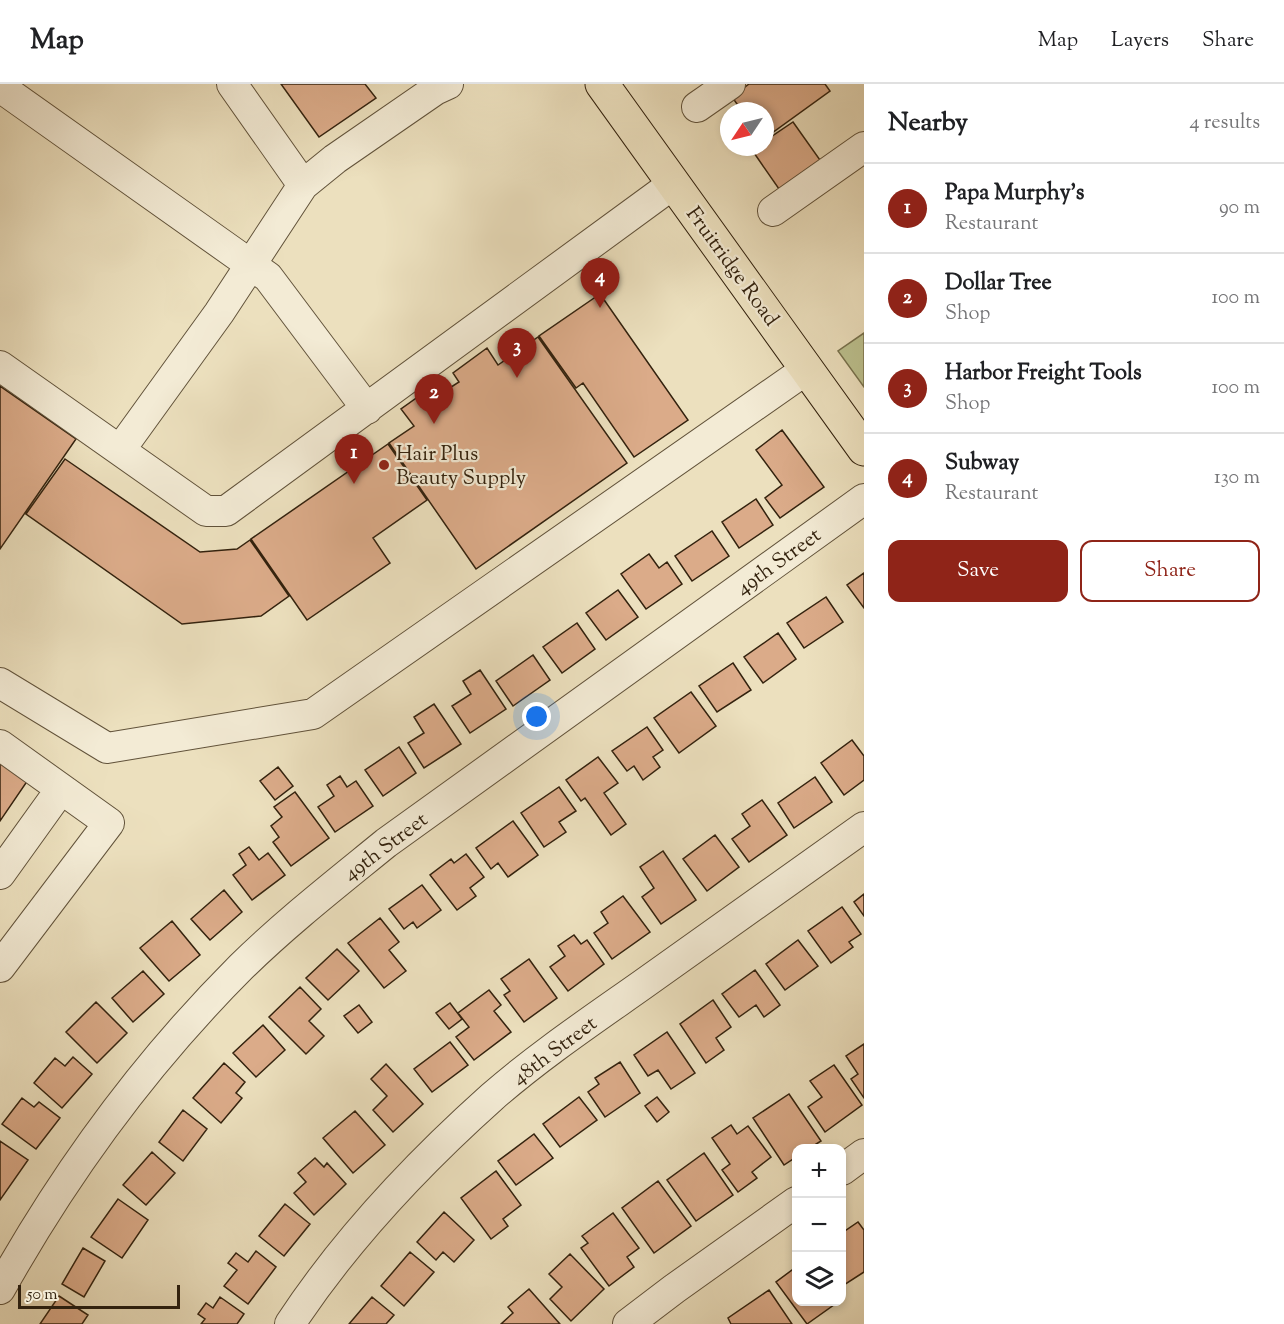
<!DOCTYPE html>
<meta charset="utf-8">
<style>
body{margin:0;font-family:"Sorts Mill Goudy",serif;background:#f2f2f2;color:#202124}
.controls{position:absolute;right:18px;bottom:18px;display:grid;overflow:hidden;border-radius:12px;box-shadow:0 3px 9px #0003}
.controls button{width:54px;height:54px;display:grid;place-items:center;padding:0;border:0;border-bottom:2px solid #e0e0e0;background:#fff;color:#202124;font:30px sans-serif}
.compass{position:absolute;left:720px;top:18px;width:54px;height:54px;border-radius:50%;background:#fff;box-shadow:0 3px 9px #0003;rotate:235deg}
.scale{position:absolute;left:18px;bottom:15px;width:162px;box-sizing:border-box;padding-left:6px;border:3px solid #33220e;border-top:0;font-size:16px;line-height:21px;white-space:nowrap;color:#33220e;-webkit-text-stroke:4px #f3ebd5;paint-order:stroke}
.you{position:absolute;left:537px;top:633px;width:21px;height:21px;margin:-15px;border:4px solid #fff;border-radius:50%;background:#1a73e8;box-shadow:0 0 0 9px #1a73e833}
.badge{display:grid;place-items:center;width:39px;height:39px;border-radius:50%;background:#8f2418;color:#fff;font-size:20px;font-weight:700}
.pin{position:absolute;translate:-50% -50px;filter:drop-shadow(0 2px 3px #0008)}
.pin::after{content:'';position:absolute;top:32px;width:21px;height:18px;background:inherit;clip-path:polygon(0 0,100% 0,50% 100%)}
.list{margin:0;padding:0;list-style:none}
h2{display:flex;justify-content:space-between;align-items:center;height:78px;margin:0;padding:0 24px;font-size:26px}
h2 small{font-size:20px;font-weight:400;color:#757577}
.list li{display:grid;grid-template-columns:39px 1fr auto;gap:18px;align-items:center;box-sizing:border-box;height:90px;padding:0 24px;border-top:2px solid #e0e0e0}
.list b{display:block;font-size:22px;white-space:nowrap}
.list p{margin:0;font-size:20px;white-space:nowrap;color:#757577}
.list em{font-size:20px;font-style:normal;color:#757577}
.actions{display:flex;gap:12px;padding:18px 24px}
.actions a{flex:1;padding:14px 0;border:2px solid #8f2418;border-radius:12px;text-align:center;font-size:21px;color:#8f2418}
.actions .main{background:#8f2418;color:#fff}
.icon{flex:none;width:33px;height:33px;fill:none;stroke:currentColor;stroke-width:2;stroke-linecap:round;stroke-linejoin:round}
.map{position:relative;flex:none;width:864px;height:1240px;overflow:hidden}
header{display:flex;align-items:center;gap:36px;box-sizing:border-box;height:84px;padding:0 30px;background:#fff;border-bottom:2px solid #e0e0e0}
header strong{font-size:28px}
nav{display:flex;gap:33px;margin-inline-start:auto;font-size:21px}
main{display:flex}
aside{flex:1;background:#fff}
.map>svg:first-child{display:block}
.green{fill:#bcc18f;stroke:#78724e;stroke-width:1.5}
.building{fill:#dbab89;stroke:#33220e;stroke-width:1.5}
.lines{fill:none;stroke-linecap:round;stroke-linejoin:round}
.minor-casing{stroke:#61523a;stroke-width:32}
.major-casing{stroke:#33220e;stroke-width:35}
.minor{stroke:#f3ebd5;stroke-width:30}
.major{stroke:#ece0be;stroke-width:33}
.poi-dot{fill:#8f2418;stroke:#f3ebd5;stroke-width:2}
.labels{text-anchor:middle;stroke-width:4.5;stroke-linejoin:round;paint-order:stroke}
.street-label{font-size:21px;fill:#33220e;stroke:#f3ebd5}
.poi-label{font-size:21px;fill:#33220e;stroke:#f3ebd5;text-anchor:start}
</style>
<header>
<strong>Map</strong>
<nav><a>Map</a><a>Layers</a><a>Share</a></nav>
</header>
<main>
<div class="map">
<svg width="864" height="1240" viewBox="0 0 864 1240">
<rect width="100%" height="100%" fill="#ece0be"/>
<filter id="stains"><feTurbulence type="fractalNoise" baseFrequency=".00333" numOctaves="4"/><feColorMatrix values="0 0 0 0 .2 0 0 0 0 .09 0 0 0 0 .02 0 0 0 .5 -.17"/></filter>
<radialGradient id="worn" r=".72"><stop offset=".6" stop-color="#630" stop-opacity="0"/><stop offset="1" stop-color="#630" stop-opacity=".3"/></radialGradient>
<path class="green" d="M864,249V303L838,267Z"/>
<path class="building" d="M281,0H365L376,14L319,53Z
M749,0H825L830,7L765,54V27H742L732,13Z
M793,38L820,76L779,105L752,66L757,63H765V57Z
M600,210L688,336L634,373L583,299L576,304L539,252Z
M538,253L627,379L476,485L389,359L414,342L401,325L436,300L442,309L459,298L453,289L487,264L498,281Z
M0,302L76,355L0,465Z
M782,346L824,403L780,434L765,414L782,401L756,366Z
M388,360L427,416L373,454L390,479L307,536L251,455Z
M65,375L200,468L237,465L250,456L289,512L261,532L182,540L26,430Z
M756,415L773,441L739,464L722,438Z
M712,447L729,472L692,497L675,472Z
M649,470L659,484L667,478L682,500L646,525L621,490Z
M864,489V524L847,501Z
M618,506L638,533L606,556L586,529Z
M826,513L843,538L804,564L787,539Z
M577,539L595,565L562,589L543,563Z
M778,549L796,575L763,599L744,573Z
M533,571L550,596L513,622L496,597Z
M733,579L751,606L717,628L699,602Z
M480,586L506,625L470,649L452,622L471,610L463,597Z
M691,608L716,642L679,669L654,634Z
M434,620L461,660L424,684L408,659L424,649L414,633Z
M647,643L663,666L653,673L660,683L643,696L634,682L627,687L612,667Z
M852,656L864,672V696L844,711L821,679Z
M399,663L416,689L383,712L365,686Z
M598,673L618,699L604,709L626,740L611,751L585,714L581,717L566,696Z
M0,677L28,696L0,737Z
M278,683L293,702L275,716L260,697Z
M340,692L347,703L356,697L373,722L335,748L318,723L334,712L327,701Z
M815,693L832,718L794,744L778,719Z
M559,703L576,727L559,738L566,748L544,763L521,729Z
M295,708L329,754L291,782L273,758L279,753L271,742L282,733L274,723Z
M762,716L787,751L749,778L732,755L750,742L742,730Z
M513,737L538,771L508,793L498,779L491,785L476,764Z
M715,751L739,783L707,807L683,775Z
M249,763L259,776L268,769L285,791L252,816L233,791L246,781L239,770Z
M663,767L696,816L661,840L642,813L654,804L640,783Z
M466,770L484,793L470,804L476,812L457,826L430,791L451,775L454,779Z
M422,801L441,826L417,844L413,838L404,845L389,825Z
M224,806L242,828L210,856L191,835Z
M864,810V832L854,818Z
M623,812L650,848L612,875L594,849L608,839L601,828Z
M842,823L861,850L849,858L853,863L831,879L808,847Z
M380,834L399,858L389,866L406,887L384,904L348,859Z
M172,837L200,871L169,897L140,864Z
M574,851L581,860L587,856L604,880L568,907L550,883L565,872L558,862Z
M798,856L818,882L785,906L766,880Z
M337,865L359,887L328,916L306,894Z
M529,875L557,914L524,938L504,911L510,907L501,895Z
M755,886L780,921L764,933L756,921L739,933L722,910Z
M143,887L164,910L133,938L112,914Z
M300,903L321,925L309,937L324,952L306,970L269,933Z
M489,906L501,921L494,927L511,948L474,976L456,953L469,943L458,929Z
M713,916L731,943L716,954L724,966L706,979L680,940Z
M96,918L127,949L97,979L66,948Z
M450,919L462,935L449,945L436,929Z
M359,921L372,938L358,949L344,932Z
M263,941L285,966L256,993L233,969Z
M667,948L695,989L671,1005L658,986L648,992L634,971Z
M450,958L468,981L432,1008L414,985Z
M864,960V1014L851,995L858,990L846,972Z
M73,973L92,990L62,1024L34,999L55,974L65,982Z
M620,978L640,1009L605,1033L588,1008L599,1000L595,994Z
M224,979L245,998L236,1009L242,1014L221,1039L193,1014Z
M386,980L423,1020L393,1048L373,1026L387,1012L371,995Z
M834,981L862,1021L825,1048L808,1023L822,1013L810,997Z
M789,1010L821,1057L810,1064H796V1073L784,1081L753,1034Z
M579,1013L597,1036L560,1063L543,1040Z
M657,1013L669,1028L657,1038L645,1022Z
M22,1014L34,1023L39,1018L60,1034L36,1065L2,1040Z
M183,1026L207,1045L183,1077L159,1058Z
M355,1027L385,1061L353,1089L323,1054Z
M731,1041L737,1050L748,1042L771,1073L752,1088L757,1094L738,1108L722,1086L730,1080L712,1054Z
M534,1050L553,1074L516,1101L498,1077Z
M0,1057L28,1076L0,1116Z
M152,1068L175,1089L146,1121L123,1101Z
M704,1069L733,1111L696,1137L667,1096Z
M315,1074L324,1083L327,1079L346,1100L314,1131L294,1109L306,1098L298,1089Z
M496,1087L521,1121L503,1135L508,1142L491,1155L461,1114Z
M658,1097L691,1142L654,1169L622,1124Z
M118,1115L148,1136L122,1174L91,1153Z
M285,1120L310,1140L284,1172L259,1152Z
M444,1128L474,1156L454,1178L443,1168L436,1176L417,1158Z
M613,1129L639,1164L627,1173L634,1183L609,1202L581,1164L588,1159L582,1152Z
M858,1138L864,1146V1188L844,1201L842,1197V1149Z
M83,1164L105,1177L84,1213L62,1200Z
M256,1167L276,1183L248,1220L224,1202L237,1186L228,1179L236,1169L248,1178Z
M410,1168L434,1188L404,1222L381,1202Z
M570,1170L604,1205L571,1237L550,1215L562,1203L549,1190Z
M796,1183V1218H838L807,1240L776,1198Z
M529,1205L560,1240H501L513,1229L508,1223Z
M769,1206L792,1240H731L728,1234Z
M59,1212L88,1231L82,1240H40Z
M220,1213L244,1230L237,1240H201L205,1235L198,1230L206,1219L213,1224Z
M372,1213L394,1231L386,1240H349Z"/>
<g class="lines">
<defs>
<path id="minor" d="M232,0L303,101
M0,3L268,193L367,325
M697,23L730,0
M773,127L864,63
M0,282L206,427H226L673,100
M120,366L219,229L303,101L335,75L435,6L448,0
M0,599L107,664L313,630L807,285
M0,661L109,739L0,883
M0,790L61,705
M842,1086L864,1070
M0,1205C66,1087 145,979 241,883C287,838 337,799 386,759L864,415
M290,1240C346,1155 416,1081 492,1013C539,972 591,937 642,901C716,848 790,795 864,743
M628,1240L674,1205L796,1118"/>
<path id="major" d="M602,0L864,365"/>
</defs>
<use href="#minor" class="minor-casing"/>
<use href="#major" class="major-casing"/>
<use href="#minor" class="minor"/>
<use href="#major" class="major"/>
</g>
<circle class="poi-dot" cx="384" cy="381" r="6"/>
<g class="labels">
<g class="street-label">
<text transform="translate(733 182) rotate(54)" y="7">Fruitridge Road</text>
<text transform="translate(778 477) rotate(-36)" y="7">49th Street</text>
<text transform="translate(385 762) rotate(-37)" y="7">49th Street</text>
<text transform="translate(554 966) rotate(-37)" y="7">48th Street</text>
</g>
<g class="poi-label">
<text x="396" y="376">Hair Plus<tspan x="396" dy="24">Beauty Supply</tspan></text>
</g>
</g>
<rect width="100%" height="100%" filter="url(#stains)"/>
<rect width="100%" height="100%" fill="url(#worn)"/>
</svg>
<div class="controls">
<button>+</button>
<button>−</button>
<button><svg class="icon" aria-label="layers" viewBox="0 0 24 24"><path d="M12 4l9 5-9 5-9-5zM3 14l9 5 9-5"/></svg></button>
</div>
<svg class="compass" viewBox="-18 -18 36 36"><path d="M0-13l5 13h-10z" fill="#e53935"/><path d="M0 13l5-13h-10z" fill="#757577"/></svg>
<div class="scale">50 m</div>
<div class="you"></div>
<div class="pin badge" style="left:354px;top:400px">1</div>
<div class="pin badge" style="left:434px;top:340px">2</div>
<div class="pin badge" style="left:517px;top:294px">3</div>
<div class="pin badge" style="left:600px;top:224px">4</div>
</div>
<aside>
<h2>Nearby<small>4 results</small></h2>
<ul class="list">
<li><span class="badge">1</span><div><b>Papa Murphy's</b><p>Restaurant</p></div><em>90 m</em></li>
<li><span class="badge">2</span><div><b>Dollar Tree</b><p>Shop</p></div><em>100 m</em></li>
<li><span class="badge">3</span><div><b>Harbor Freight Tools</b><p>Shop</p></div><em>100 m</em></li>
<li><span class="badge">4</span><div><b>Subway</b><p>Restaurant</p></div><em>130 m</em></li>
</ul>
<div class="actions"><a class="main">Save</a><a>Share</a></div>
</aside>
</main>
